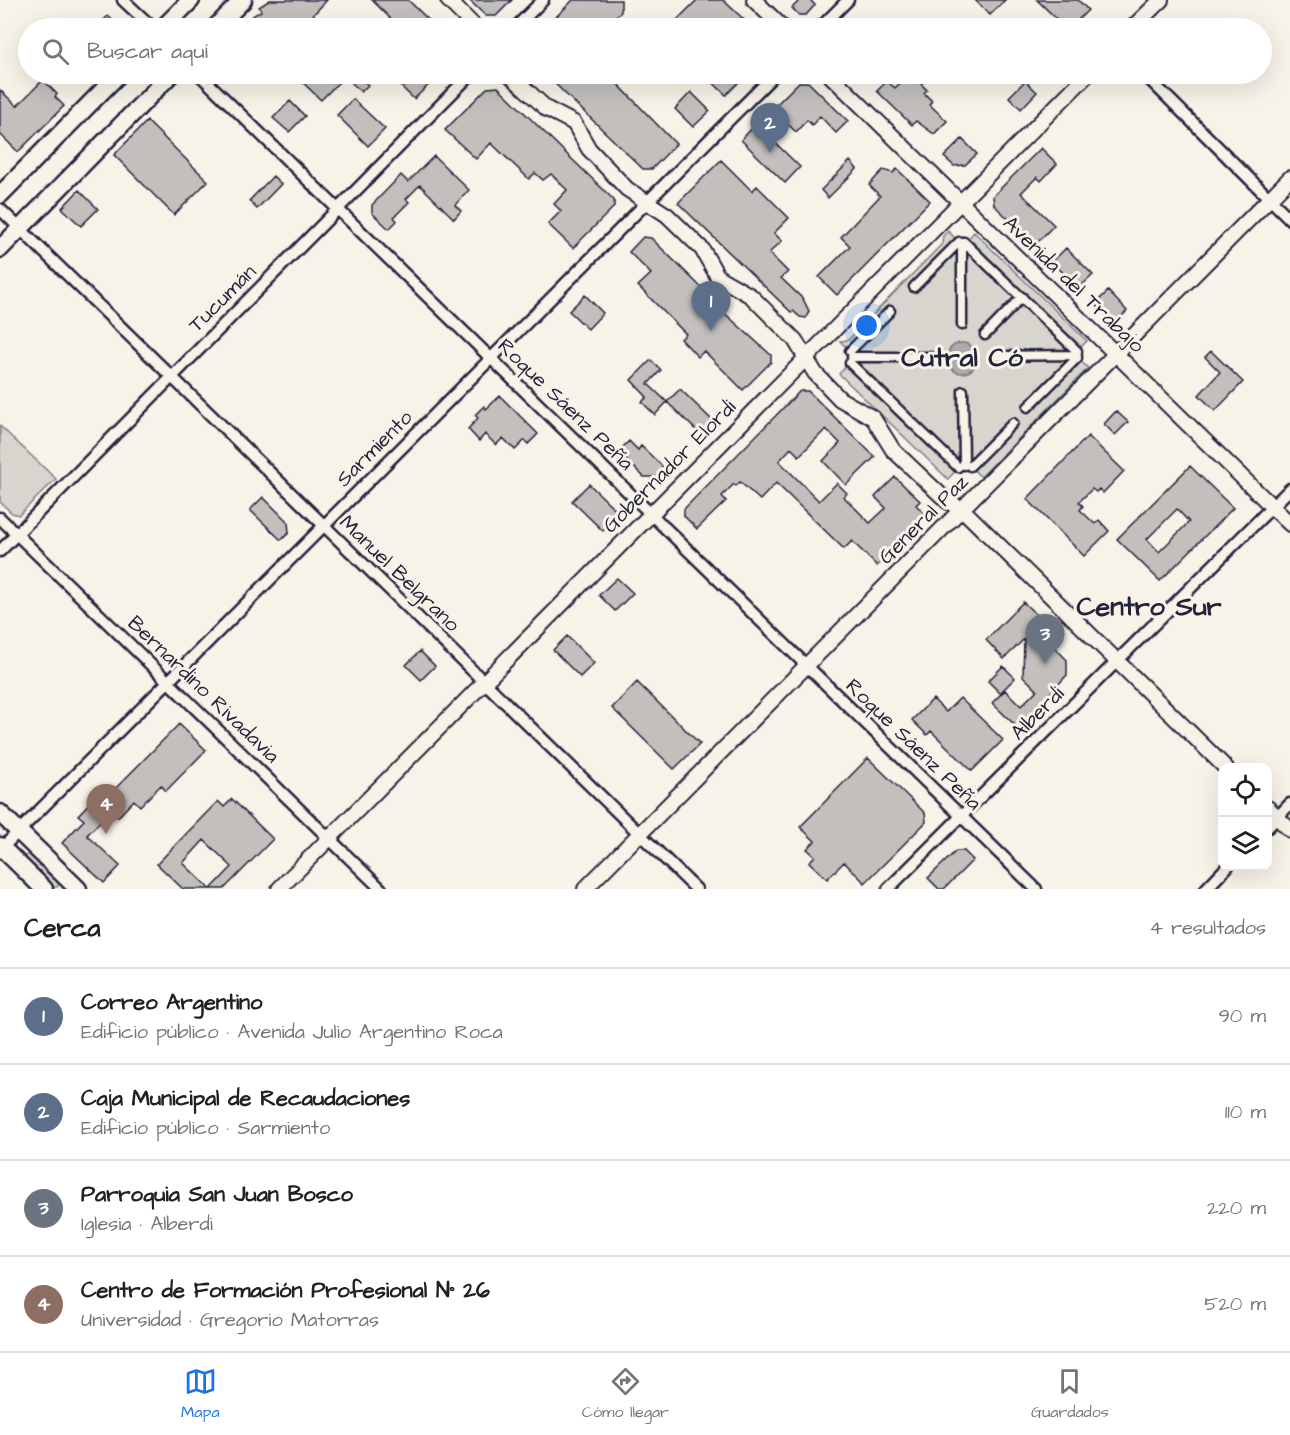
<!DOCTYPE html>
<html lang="es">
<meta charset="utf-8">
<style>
body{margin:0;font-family:"Architects Daughter",sans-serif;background:#f2f2f2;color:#202124}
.controls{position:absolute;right:18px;bottom:18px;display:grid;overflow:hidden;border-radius:12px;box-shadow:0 6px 24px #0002}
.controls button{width:54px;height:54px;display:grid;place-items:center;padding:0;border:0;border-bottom:2px solid #e0e0e0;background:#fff;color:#202124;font:30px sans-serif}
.you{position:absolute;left:867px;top:326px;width:21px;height:21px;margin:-15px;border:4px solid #fff;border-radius:50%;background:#1a73e8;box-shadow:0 0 0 9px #1a73e833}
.badge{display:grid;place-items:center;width:39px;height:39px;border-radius:50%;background:#1a73e8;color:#fff;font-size:20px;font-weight:700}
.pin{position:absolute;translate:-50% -50px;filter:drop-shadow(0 2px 3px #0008)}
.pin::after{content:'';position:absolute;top:32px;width:21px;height:18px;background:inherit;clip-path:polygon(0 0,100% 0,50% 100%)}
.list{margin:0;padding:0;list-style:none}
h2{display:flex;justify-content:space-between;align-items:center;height:78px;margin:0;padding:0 24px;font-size:26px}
h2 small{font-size:20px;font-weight:400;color:#757577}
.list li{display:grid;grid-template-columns:39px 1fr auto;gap:18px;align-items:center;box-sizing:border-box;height:96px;padding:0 24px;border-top:2px solid #e0e0e0}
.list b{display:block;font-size:22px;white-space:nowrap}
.list p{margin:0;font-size:20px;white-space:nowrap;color:#757577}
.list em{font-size:20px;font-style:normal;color:#757577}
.icon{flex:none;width:33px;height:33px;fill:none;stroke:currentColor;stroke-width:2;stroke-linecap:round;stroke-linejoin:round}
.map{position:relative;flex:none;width:1290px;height:889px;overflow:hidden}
.search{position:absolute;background:#fff;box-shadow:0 6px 24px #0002;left:18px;right:18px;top:18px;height:66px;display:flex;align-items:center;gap:15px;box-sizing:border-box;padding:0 21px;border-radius:33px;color:#757577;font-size:22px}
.sheet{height:462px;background:#fff}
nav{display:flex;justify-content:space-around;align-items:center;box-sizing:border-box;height:84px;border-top:2px solid #e0e0e0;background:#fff;font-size:16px;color:#757577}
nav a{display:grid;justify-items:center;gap:3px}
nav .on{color:#1a73e8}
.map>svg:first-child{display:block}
.green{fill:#d8d5cf;stroke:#7d7c85;stroke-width:1.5}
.water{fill:#aeabad;stroke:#76747f;stroke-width:1.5}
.building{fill:#c2bfbd;stroke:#22223b;stroke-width:1.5;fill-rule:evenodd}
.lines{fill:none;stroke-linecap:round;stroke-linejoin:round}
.pedestrian-casing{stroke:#22223b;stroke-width:13}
.minor-casing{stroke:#22223b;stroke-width:15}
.tertiary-casing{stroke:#22223b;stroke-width:18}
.secondary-casing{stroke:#22223b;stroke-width:21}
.pedestrian{stroke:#f7f3e8;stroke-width:8}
.minor{stroke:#f7f3e8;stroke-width:10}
.tertiary{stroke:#f7f3e8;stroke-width:14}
.secondary{stroke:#f7f3e8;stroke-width:16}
.labels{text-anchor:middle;stroke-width:6;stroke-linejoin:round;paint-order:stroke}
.street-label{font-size:21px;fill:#22223b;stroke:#f7f3e8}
.district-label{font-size:27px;font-weight:bold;fill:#22223b;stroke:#f7f3e8}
</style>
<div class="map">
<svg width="1290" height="889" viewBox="0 0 1290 889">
<rect width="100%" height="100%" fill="#f7f3e8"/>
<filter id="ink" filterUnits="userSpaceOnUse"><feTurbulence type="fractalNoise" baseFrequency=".0167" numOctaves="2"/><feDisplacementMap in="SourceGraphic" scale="12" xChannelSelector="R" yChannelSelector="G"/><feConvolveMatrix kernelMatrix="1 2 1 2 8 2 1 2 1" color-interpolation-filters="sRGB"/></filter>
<g filter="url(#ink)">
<path class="green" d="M948,231L959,242H965L974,232L1087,341L1077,351V358L1088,368L981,477L968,465L960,466L948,479L839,374L851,361L852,353L840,341L848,340L942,244L943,236Z
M0,426L56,479L19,515L12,513L0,502Z
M29,852L60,881L57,887H51L24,859Z"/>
<path class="water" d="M947 358a15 15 0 1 1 30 0a15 15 0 1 1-30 0Z"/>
<path class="building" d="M270,0H327L313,15L327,28H255L246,20L261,11L259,7Z
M372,0H408L437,28H392L396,24Z
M469,0H512L496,16H486Z
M573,0H621V12L602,28H545Z
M697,0H723L753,28H669Z
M800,0H810L815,5L806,15H799L792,8Z
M975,0H1005L990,15Z
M1037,0H1078L1088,10L1070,28H1066Z
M108,16L121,28H95Z
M294,74H356L368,85L361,92L345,76L321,100Z
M388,74H440L414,99Z
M545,74H619L613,79L676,144L652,169H643Z
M704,74H747L726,95Z
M909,74H932L921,84L927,90L924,93L932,101L929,104L947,121L934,134L916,121L912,125L877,91L887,81L895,88Z
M43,80L57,94L55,97L64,106L18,152L0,134V90L17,106Z
M1025,81L1037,92L1021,109L1009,97Z
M799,82H808L848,121L836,133L820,116L812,125L807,120L796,132L772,109Z
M498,87L614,200V207L573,248L548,224L561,211L554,204L567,190L551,174L543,180L535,173L529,179L491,143L476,159L445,130L487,88Z
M691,92L710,111L693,127L675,109Z
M353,99L385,129L368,146L337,115Z
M290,101L305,116L289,132L273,118Z
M147,121L208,181L174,215L114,155Z
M756,124L800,167L785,183L741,140Z
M962,139L977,154L965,165L954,166L944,157Z
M1041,148L1057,164L1041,181L1037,177L1021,193L1054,225L1035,245L994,205L993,196Z
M434,156L469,190L455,205L461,211L454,219L420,185L406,199L409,202L394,217L397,221L389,229L372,213V205L401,175L408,182Z
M721,160L752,191L757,186L789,218L774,233L782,241L769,253L788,272L781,278L803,299L809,311L806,318L800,317L793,311L791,312L678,203Z
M850,161L857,169L828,198L821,190Z
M897,169L930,201L837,295L819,277L850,246L841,237L880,196L869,185L883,170L893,173Z
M273,176L281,184L257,209L249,201Z
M79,190L98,209L81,226L62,208Z
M643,237L651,238L712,298L710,300L771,355V362L743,390L704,351L698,357L681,339L686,334L638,286L651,274L629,252Z
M1066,248L1093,275L1079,288L1052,262Z
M1108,291L1127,311L1118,320H1111L1095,304Z
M585,295L603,313L588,329L569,311Z
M1211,351L1243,382L1215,411L1199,395L1220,372L1205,357Z
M651,360L661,370L648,384L667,402L655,415L642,402L647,397L631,380Z
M680,389L713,421L700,434L667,402Z
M800,391H808L875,457L846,485L823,461L840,443L826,429L799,456L791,448L779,461L819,501L837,483L847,493L844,497L870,523L886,508L875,497L895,477L920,501L916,505L927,516L877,566L852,541L844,549L776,483L760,500L740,482L736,486L734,484L722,496L726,501L697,529L684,516V509Z
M500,396L538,434L528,444L525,440L515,450L503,438L496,445L485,434L479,441L468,429L478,418L475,415L484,406L486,409Z
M1116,411L1128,422L1115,435L1104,424Z
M1088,436L1124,471L1103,493L1099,489L1096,492L1092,489L1079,502L1083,506L1080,510L1095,524L1099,520L1109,531L1084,556L1027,499Z
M629,441L638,450L641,446L665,469L657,477H644L618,452Z
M1190,466L1233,508L1160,581L1117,539ZM1177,509L1189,522L1159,552L1147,539Z
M589,484L615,509V519L603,531L572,501Z
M263,497L288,522L289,533L281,540L250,510Z
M617,578L633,593L615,611L599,595Z
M1023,602L1044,622L1037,629L1067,660V675L1018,728L992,703L1005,690L1021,706L1037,690L1023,676L1024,639L1004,659L986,640Z
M567,636L594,663L580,677L553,650Z
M420,651L435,666L421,680L406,665Z
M1003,666L1015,678L1000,693L988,681Z
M637,682L700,744L674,769L612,708Z
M960,698L1003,740L972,771L931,731L927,735L912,720L933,699L946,712Z
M179,724L206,750L166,791L161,785L140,806L134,800L118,817L113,813L105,822L102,820L87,835L120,866L104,883L62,843L84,820L78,815L105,787L111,793Z
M868,758L925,813L926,822L865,883L844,862L827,879L809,862L815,856L807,849L815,841L800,827Z
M232,799L273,839L224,889H211L232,867L204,840L183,863L210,889H183L157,864L218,801L224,807Z
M956,851H964L973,860L944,889H939L928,878Z"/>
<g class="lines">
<defs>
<path id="pedestrian" d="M962,242V325
M964,242L1077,351
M914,287L959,242
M985,335L1022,297
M850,351L890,311
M995,356L1077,355
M852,357H930
M850,363L958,467
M963,391L964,465
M1028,407L1077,358
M970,466L1013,423"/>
<path id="minor" d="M123,0L153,28
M515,28L543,0
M820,28L848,0
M199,74L1036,889
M1144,74L1290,219
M0,209L696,889
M0,518L381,889
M0,551L471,74
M1268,827L1290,804
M0,850L775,74
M888,889L1290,489
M1206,889L1228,866"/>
<path id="tertiary" d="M448,0L476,28
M754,0L783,28
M1132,28L1161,0
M509,74L547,109L574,123L589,149L627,189L667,215L702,249L718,277L751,296L795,340L815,373L840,399L873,418L893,450L947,501L962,509L1226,768
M829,74L1290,524
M1268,808L1290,830
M279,889L1088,74
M585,889L1290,178"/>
<path id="secondary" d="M163,28L191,0
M215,28L243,0
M0,195L119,74
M0,249L171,74
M0,813L78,889
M0,846L44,889"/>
</defs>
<use href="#pedestrian" class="pedestrian-casing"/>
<use href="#minor" class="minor-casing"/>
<use href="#tertiary" class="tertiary-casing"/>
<use href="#secondary" class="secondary-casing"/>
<use href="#pedestrian" class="pedestrian"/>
<use href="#minor" class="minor"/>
<use href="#tertiary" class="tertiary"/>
<use href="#secondary" class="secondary"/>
</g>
</g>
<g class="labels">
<g class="street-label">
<text transform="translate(1074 284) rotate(44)" y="7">Avenida del Trabajo</text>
<text transform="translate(222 298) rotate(-45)" y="7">Tucumán</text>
<text transform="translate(566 404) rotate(44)" y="7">Roque Sáenz Peña</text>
<text transform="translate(374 448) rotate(-45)" y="7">Sarmiento</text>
<text transform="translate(669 466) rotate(-45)" y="7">Gobernador Elordi</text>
<text transform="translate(923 519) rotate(-45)" y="7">General Paz</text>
<text transform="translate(400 573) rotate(44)" y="7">Manuel Belgrano</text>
<text transform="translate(204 689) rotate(44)" y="7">Bernardino Rivadavia</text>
<text transform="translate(1037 713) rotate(-45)" y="7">Alberdi</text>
<text transform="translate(914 744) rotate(44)" y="7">Roque Sáenz Peña</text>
</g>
<g class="district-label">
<text x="962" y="366">Cutral Có</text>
<text x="1149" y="615">Centro Sur</text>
</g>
</g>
</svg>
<div class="controls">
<button><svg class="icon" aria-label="locate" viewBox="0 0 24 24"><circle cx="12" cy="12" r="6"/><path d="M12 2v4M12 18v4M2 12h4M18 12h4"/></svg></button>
<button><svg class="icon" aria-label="layers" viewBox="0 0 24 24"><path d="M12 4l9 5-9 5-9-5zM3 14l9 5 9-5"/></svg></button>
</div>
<div class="you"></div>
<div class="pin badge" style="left:711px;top:331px;background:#5c6f8a">1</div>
<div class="pin badge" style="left:770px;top:153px;background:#5c6f8a">2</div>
<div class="pin badge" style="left:1045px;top:664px;background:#6b7280">3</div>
<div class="pin badge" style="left:106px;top:834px;background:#8d6e63">4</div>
<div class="search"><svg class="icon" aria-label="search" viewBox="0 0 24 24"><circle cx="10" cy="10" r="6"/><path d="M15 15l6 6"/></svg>Buscar aquí</div>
</div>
<section class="sheet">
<h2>Cerca<small>4 resultados</small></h2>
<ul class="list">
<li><span class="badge" style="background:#5c6f8a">1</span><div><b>Correo Argentino</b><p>Edificio público · Avenida Julio Argentino Roca</p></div><em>90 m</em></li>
<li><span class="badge" style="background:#5c6f8a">2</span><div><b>Caja Municipal de Recaudaciones</b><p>Edificio público · Sarmiento</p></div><em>110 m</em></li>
<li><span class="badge" style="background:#6b7280">3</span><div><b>Parroquia San Juan Bosco</b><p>Iglesia · Alberdi</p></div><em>220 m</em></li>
<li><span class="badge" style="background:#8d6e63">4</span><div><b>Centro de Formación Profesional N° 26</b><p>Universidad · Gregorio Matorras</p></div><em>520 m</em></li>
</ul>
</section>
<nav>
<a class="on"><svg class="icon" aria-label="map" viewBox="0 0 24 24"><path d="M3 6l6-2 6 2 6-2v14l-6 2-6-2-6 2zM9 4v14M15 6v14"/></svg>Mapa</a>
<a><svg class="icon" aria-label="directions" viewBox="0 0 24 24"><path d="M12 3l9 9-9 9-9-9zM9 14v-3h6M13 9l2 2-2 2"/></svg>Cómo llegar</a>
<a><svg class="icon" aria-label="saved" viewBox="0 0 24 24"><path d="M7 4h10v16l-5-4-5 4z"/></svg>Guardados</a>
</nav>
